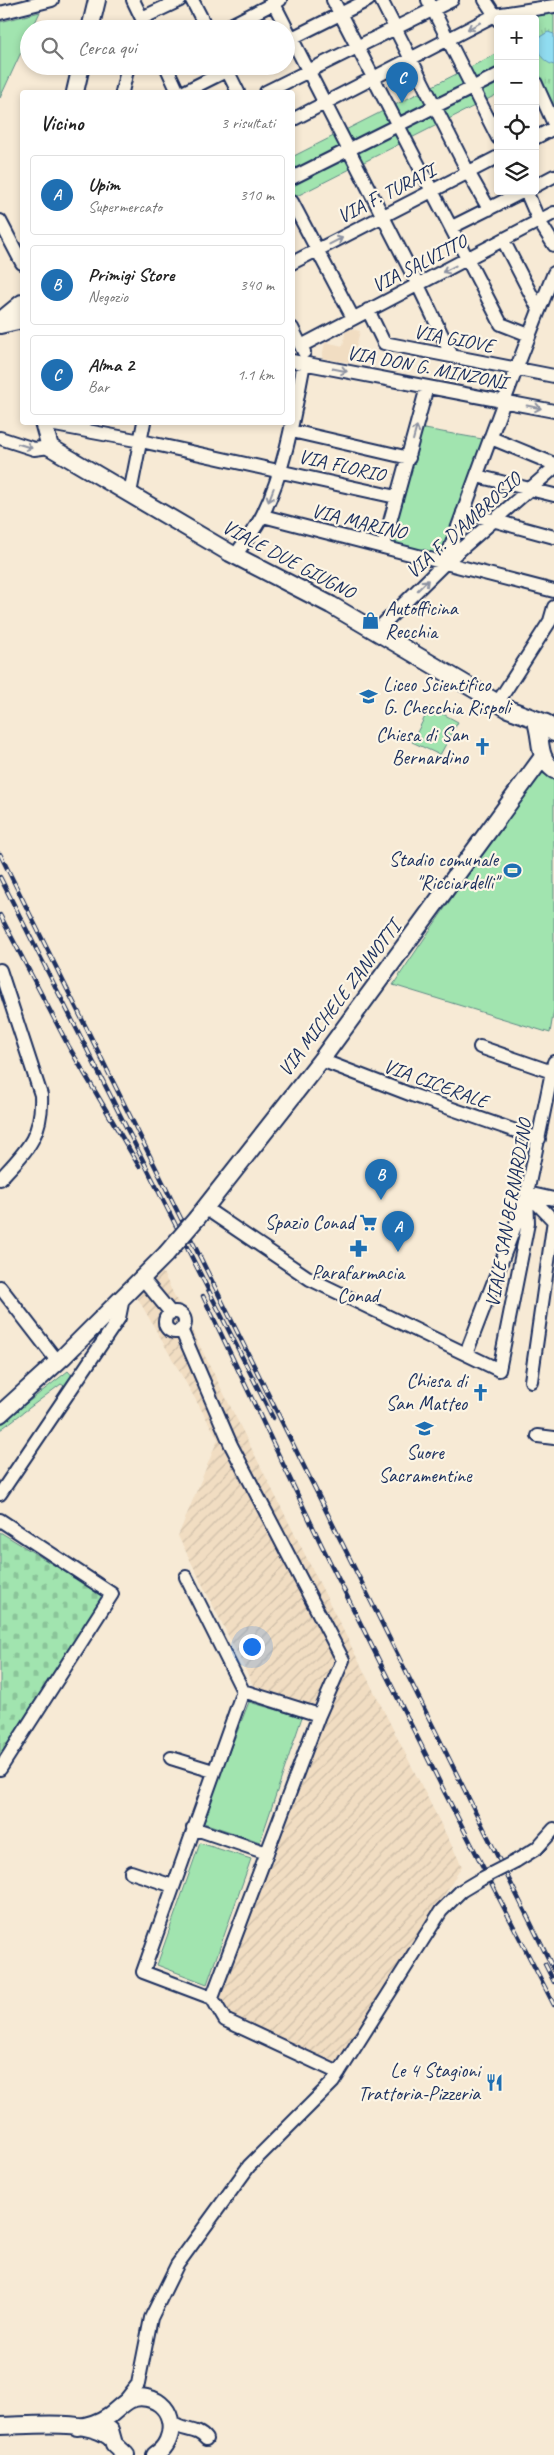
<!DOCTYPE html>
<html lang="it">
<meta charset="utf-8">
<style>
body{margin:0;font-family:Caveat,sans-serif;background:#f2f2f2;color:#222}
.controls{position:absolute;right:15px;top:15px;display:grid;overflow:hidden;border-radius:5px;box-shadow:0 2px 8px #0003}
.controls button{width:45px;height:45px;display:grid;place-items:center;padding:0;border:0;border-bottom:1px solid #e0e0e0;background:#fff;color:#222;font:25px sans-serif}
.you{position:absolute;left:251px;top:1646px;width:18px;height:18px;margin:-12px;border:4px solid #fff;border-radius:50%;background:#1a73e8;box-shadow:0 0 0 8px #1a73e833}
.badge{display:grid;place-items:center;width:32px;height:32px;border-radius:50%;background:#1f6fb2;color:#fff;font-size:16px;font-weight:700}
.pin{position:absolute;translate:-50% -41px;filter:drop-shadow(0 1px 2px #0008)}
.pin::after{content:'';position:absolute;top:26px;width:18px;height:15px;background:inherit;clip-path:polygon(0 0,100% 0,50% 100%)}
.list{margin:0;padding:0;list-style:none}
h2{display:flex;justify-content:space-between;align-items:center;height:65px;margin:0;padding:0 20px;font-size:21px}
h2 small{font-size:16px;font-weight:400;color:#767676}
.list li{display:grid;grid-template-columns:32px 1fr auto;gap:15px;align-items:center;box-sizing:border-box;height:80px;margin:0 10px 10px;padding:0 10px;border:1px solid #e0e0e0;border-radius:5px}
.list b{display:block;font-size:19px;white-space:nowrap}
.list p{margin:0;font-size:16px;white-space:nowrap;color:#767676}
.list em{font-size:16px;font-style:normal;color:#767676}
.icon{flex:none;width:28px;height:28px;fill:none;stroke:currentColor;stroke-width:2;stroke-linecap:round;stroke-linejoin:round}
.map{position:relative;flex:none;width:554px;height:2455px;overflow:hidden}
.search{position:absolute;background:#fff;box-shadow:0 2px 8px #0003;left:20px;top:20px;width:275px;height:55px;display:flex;align-items:center;gap:12px;box-sizing:border-box;padding:0 18px;border-radius:28px;color:#767676;font-size:19px}
.panel{position:absolute;background:#fff;box-shadow:0 2px 8px #0003;left:20px;top:90px;width:275px;height:335px;border-radius:5px}
.map>svg:first-child{display:block}
.built{fill:#f1ddc2}
.industrial{fill:url(#industrial-furrows)}
.green{fill:#a1e4af;stroke:#5e8a86}
.cemetery{fill:url(#cemetery-stones);stroke:#5e8a86}
.park{fill:url(#park-tufts);stroke:#5e8a86}
.water{fill:#90dcf0;stroke:#6197b6}
.lines{fill:none;stroke-linecap:round;stroke-linejoin:round}
.minor-casing{stroke:#1b2f5e;stroke-width:16}
.major-casing{stroke:#1b2f5e;stroke-width:20}
.minor{stroke:#fcf5e5;stroke-width:12}
.major{stroke:#fcf5e5;stroke-width:16}
.rail-casing{stroke:#1b2f5e;stroke-width:4.5}
.rail{stroke:#fcf5e5;stroke-width:2.5;stroke-dasharray:8;stroke-linecap:butt}
.minor-bridge-casing{stroke:#1b2f5e;stroke-width:16;stroke-linecap:butt}
.major-bridge-casing{stroke:#1b2f5e;stroke-width:20;stroke-linecap:butt}
.minor-bridge{stroke:#fcf5e5;stroke-width:12}
.major-bridge{stroke:#fcf5e5;stroke-width:16}
.oneway{stroke:#8c92a2}
.labels{text-anchor:middle;stroke-width:4.5;stroke-linejoin:round;paint-order:stroke}
.street-label{font-size:20px;fill:#1b2f5e;stroke:#fcf5e5}
.poi-label{font-size:20px;fill:#1b2f5e;stroke:#fcf5e5;text-anchor:end}
</style>
<div class="map">
<svg width="554" height="2455" viewBox="0 0 554 2455">
<defs>
<pattern id="industrial-furrows" width="10" height="10" patternUnits="userSpaceOnUse" patternTransform="scale(1.25)"><rect width="10" height="10" fill="#f1ddc2"/><path d="M-1 1l2-2M0 10L10 0M9 11l2-2" fill="none" stroke="#cebea9"/></pattern>
<pattern id="cemetery-stones" width="16" height="16" patternUnits="userSpaceOnUse" patternTransform="scale(1.25)"><rect width="16" height="16" fill="#a1e4af"/><path d="M2 7V4a2 2 0 0 1 4 0v3zM10 15v-3a2 2 0 0 1 4 0v3z" fill="#8ac499"/></pattern>
<pattern id="park-tufts" width="24" height="20" patternUnits="userSpaceOnUse" patternTransform="scale(1.25)"><rect width="24" height="20" fill="#a1e4af"/><path d="M3 7l-1-3M5 7V3M7 7l1-3M15 17l-1-3M17 17v-4M19 17l1-3" fill="none" stroke="#8ac499"/></pattern>
</defs>
<rect width="100%" height="100%" fill="#f7ead5"/>
<filter id="ink" filterUnits="userSpaceOnUse"><feTurbulence type="fractalNoise" baseFrequency=".02" numOctaves="2"/><feDisplacementMap in="SourceGraphic" scale="10" xChannelSelector="R" yChannelSelector="G"/><feConvolveMatrix kernelMatrix="1 2 1 2 8 2 1 2 1" color-interpolation-filters="sRGB"/></filter>
<g filter="url(#ink)">
<path class="built" d="M346,328L360,331L352,363L322,358L325,342L343,346Z"/>
<path class="industrial" d="M160,1267L462,1866L336,2074L229,2016L212,1998L317,1710L254,1687L178,1536L218,1439L137,1297Z"/>
<path class="green" d="M40,12L32,29H29V35L0,98V22Z
M498,53V68L293,172L292,157Z
M498,79V94L293,198L292,183Z
M419,428L488,440L444,560L385,546Z
M430,707L458,722L440,755L412,742Z
M542,773L554,778V1009L550,1033L393,985L534,776Z
M68,1371L74,1378L68,1388L61,1384L0,1430V1424Z
M249,1702L302,1717L260,1842L201,1822Z
M200,1843L251,1859L207,1984L157,1965Z"/>
<path class="cemetery" d="M0,1532L104,1596L0,1760Z"/>
<path class="park" d="M554,11V117L535,79V19H505Z"/>
<path class="water" d="M548,32L554,34V65C542,62 535,50 538,38Z"/>
<g class="lines">
<defs>
<path id="minor" d="M133,0L147,29
M192,0L207,29
M272,0L418,285L452,356
M333,0L501,324L529,335
M381,0L468,172L489,209
M428,0L498,138
M485,0L498,20
M0,13L52,0
M142,18L180,0
M223,29L280,0
M286,41L368,0
M166,66L178,92
M225,66L238,92
M535,82L554,124
M122,92L128,66
M184,92L236,66
M266,92L452,0
M292,120L495,15L554,6
M535,138L554,128
M292,178L498,75
M535,186L554,176
M526,191L539,221L554,245
M292,202L353,318
M0,221L22,263
M452,227L524,191
M503,240L539,310
M292,263L498,157
M368,310L384,343L554,376
M292,328L304,352
M301,346L554,213
M292,361L554,411
M44,428L55,425L141,441L396,497
M292,431L409,458
M0,438L34,449L50,447
M491,438L554,464
M477,476L554,495
M130,493L144,422
M463,512L554,537
M263,516L554,591
M383,547L427,387
M235,556C244,542 256,529 263,514C286,466 294,415 304,363
M445,563C480,465 515,369 554,273
M376,631L445,563L554,468
M498,702L550,621L554,607
M0,970L41,1095C43,1136 26,1151 0,1179
M480,1047L552,1072
M321,1060L412,1095L539,1139
M527,1193L553,1220
M527,1193L554,1199
M205,1208L310,1279L499,1370L528,1223L527,1193L554,1062
M142,1278L171,1313
M0,1287L58,1362
M165 1322a10 10 0 1 1 20 0a10 10 0 1 1-20 0Z
M181,1329L231,1445L343,1660L319,1715L212,1998L225,2020L339,2073
M466,1354L525,1200
M531,1381L554,1220
M538,1436L554,1438
M0,1494L119,1318L123,1298
M0,1520L112,1594L0,1769
M186,1577L243,1691L319,1715
M171,1758L213,1771
M193,1828L267,1853
M516,1861L537,1848L554,1829
M131,1872L173,1886
M212,1998L143,1972L243,1691
M124,2402L138,2384L151,2318L177,2265L249,2166L333,2082L441,1911L461,1891L481,1879
M171,2422C182,2432 197,2427 206,2439"/>
<path id="major" d="M90,29L97,0
M75,92L81,66
M0,321L22,303
M0,325L22,320
M43,422L50,447L230,553L331,605L508,709L546,723L554,733
M535,719C543,739 536,757 554,770
M197,1218L321,1060L542,758
M0,1414L64,1356L166,1254
M0,2426C29,2426 90,2418 112,2439
M77,2427C89,2426 100,2422 110,2415C122,2406 130,2394 147,2398C176,2404 178,2441 155,2455
M110,2430L114,2444L126,2455"/>
</defs>
<use href="#minor" class="minor-casing"/>
<use href="#major" class="major-casing"/>
<use href="#minor" class="minor"/>
<use href="#major" class="major"/>
<defs>
<path id="rail" d="M0,854L554,1970
M0,877L273,1418
M0,915L69,1047L139,1166
M203,1296L321,1544L445,1793L554,2005
M545,1964L554,1982"/>
</defs>
<use href="#rail" class="rail-casing"/>
<use href="#rail" class="rail"/>
<defs>
<path id="minor-bridge" d="M481,1879L516,1861"/>
<path id="major-bridge" d="M166,1254L197,1218"/>
</defs>
<use href="#minor-bridge" class="minor-bridge-casing"/>
<use href="#major-bridge" class="major-bridge-casing"/>
<use href="#minor-bridge" class="minor-bridge"/>
<use href="#major-bridge" class="major-bridge"/>
</g>
<defs><path id="oneway-shaft" d="M-6 0H5M1.5-3L5.5 0L1.5 3" fill="none" stroke-width="1.6" stroke-linecap="round" stroke-linejoin="round" transform="scale(1.25)"/></defs>
<g class="oneway">
<use href="#oneway-shaft" transform="translate(474 26) rotate(152)"/>
<use href="#oneway-shaft" transform="translate(336 241) rotate(-27)"/>
<use href="#oneway-shaft" transform="translate(449 269) rotate(153)"/>
<use href="#oneway-shaft" transform="translate(340 370) rotate(11)"/>
<use href="#oneway-shaft" transform="translate(534 407) rotate(11)"/>
<use href="#oneway-shaft" transform="translate(415 433) rotate(-75)"/>
<use href="#oneway-shaft" transform="translate(25 446) rotate(17)"/>
<use href="#oneway-shaft" transform="translate(271 495) rotate(111)"/>
<use href="#oneway-shaft" transform="translate(423 585) rotate(-45)"/>
</g>
</g>
<defs>
<symbol id="shop-bare" viewBox="-9 -9 18 18"><path d="M-5-2.5h2.3a2.7 3.5 0 0 1 5.4 0H5L5.5 6h-11ZM-1.5-2.5h3a1.5 2.3 0 0 0-3 0Z" fill="#1f6fb2" stroke="#fcf5e5" stroke-width="2.5" paint-order="stroke"/></symbol>
<symbol id="school-bare" viewBox="-9 -9 18 18"><path d="M0-5L7-2L0 1L-7-2ZM-4 1L0 2.5L4 1V4Q0 6-4 4Z" fill="#1f6fb2" stroke="#fcf5e5" stroke-width="2.5" paint-order="stroke"/></symbol>
<symbol id="church-bare" viewBox="-9 -9 18 18"><path d="M-1.2-6h2.4v3.5h3.3v2.4h-3.3V6h-2.4V-.1h-3.3v-2.4h3.3Z" fill="#1f6fb2" stroke="#fcf5e5" stroke-width="2.5" paint-order="stroke"/></symbol>
<symbol id="stadium-bare" viewBox="-9 -9 18 18"><path d="M0-5a6.5 5 0 1 0 0 10a6.5 5 0 1 0 0-10ZM-3.5-1.8h7v3.6h-7Z" fill="#1f6fb2" stroke="#fcf5e5" stroke-width="2.5" paint-order="stroke"/></symbol>
<symbol id="supermarket-bare" viewBox="-9 -9 18 18"><path d="M-6-5.5h2.5l.6 2H6L4.5 2H-2.5L-4.4-4H-6ZM-1.5 3.2a1.3 1.3 0 1 0 .1 0ZM3 3.2a1.3 1.3 0 1 0 .1 0Z" fill="#1f6fb2" stroke="#fcf5e5" stroke-width="2.5" paint-order="stroke"/></symbol>
<symbol id="pharmacy-bare" viewBox="-9 -9 18 18"><path d="M-2-6h4v4h4v4h-4v4h-4v-4h-4v-4h4Z" fill="#1f6fb2" stroke="#fcf5e5" stroke-width="2.5" paint-order="stroke"/></symbol>
<symbol id="restaurant-bare" viewBox="-9 -9 18 18"><path d="M-5-6h1v4h1v-4h1v4h1v-4h1v5L-1.5 .5V6h-2V.5L-5-1ZM5-6V6H3V1.5H1.5Q1.5-4 5-6Z" fill="#1f6fb2" stroke="#fcf5e5" stroke-width="2.5" paint-order="stroke"/></symbol>
</defs>
<g fill-rule="evenodd">
<use href="#shop-bare" x="358" y="608" width="25" height="25"/>
<use href="#school-bare" x="356" y="684" width="25" height="25"/>
<use href="#church-bare" x="470" y="734" width="25" height="25"/>
<use href="#stadium-bare" x="500" y="858" width="25" height="25"/>
<use href="#supermarket-bare" x="356" y="1210" width="25" height="25"/>
<use href="#pharmacy-bare" x="346" y="1236" width="25" height="25"/>
<use href="#church-bare" x="468" y="1380" width="25" height="25"/>
<use href="#school-bare" x="412" y="1416" width="25" height="25"/>
<use href="#restaurant-bare" x="482" y="2070" width="25" height="25"/>
</g>
<g class="labels">
<g class="street-label">
<text transform="translate(386 193) rotate(-27)" y="7">VIA F. TURATI</text>
<text transform="translate(419 263) rotate(-27)" y="7">VIA SALVITTO</text>
<text transform="translate(454 338) rotate(11)" y="7">VIA GIOVE</text>
<text transform="translate(427 367) rotate(11)" y="7">VIA DON G. MINZONI</text>
<text transform="translate(342 465) rotate(13)" y="7">VIA FLORIO</text>
<text transform="translate(359 521) rotate(14)" y="7">VIA MARINO</text>
<text transform="translate(463 525) rotate(-42)" y="7">VIA F. D'AMBROSIO</text>
<text transform="translate(289 559) rotate(28)" y="7">VIALE DUE GIUGNO</text>
<text transform="translate(339 998) rotate(-53)" y="7">VIA MICHELE ZANNOTTI</text>
<text transform="translate(436 1083) rotate(20)" y="7">VIA CICERALE</text>
<text transform="translate(508 1213) rotate(-80)" y="7">VIALE SAN BERNARDINO</text>
</g>
<g class="poi-label">
<text x="385" y="615" text-anchor="start">Autofficina<tspan x="385" dy="23">Recchia</tspan></text>
<text x="383" y="691" text-anchor="start">Liceo Scientifico<tspan x="383" dy="23">G. Checchia Rispoli</tspan></text>
<text x="468" y="741">Chiesa di San<tspan x="468" dy="23">Bernardino</tspan></text>
<text x="498" y="866">Stadio comunale<tspan x="498" dy="23">"Ricciardelli"</tspan></text>
<text x="354" y="1229">Spazio Conad</text>
<text x="358" y="1279" text-anchor="middle">Parafarmacia<tspan x="358" dy="23">Conad</tspan></text>
<text x="467" y="1387">Chiesa di<tspan x="467" dy="23">San Matteo</tspan></text>
<text x="425" y="1459" text-anchor="middle">Suore<tspan x="425" dy="23">Sacramentine</tspan></text>
<text x="480" y="2077">Le 4 Stagioni<tspan x="480" dy="23">Trattoria-Pizzeria</tspan></text>
</g>
</g>
</svg>
<div class="controls">
<button>+</button>
<button>−</button>
<button><svg class="icon" aria-label="locate" viewBox="0 0 24 24"><circle cx="12" cy="12" r="6"/><path d="M12 2v4M12 18v4M2 12h4M18 12h4"/></svg></button>
<button><svg class="icon" aria-label="layers" viewBox="0 0 24 24"><path d="M12 4l9 5-9 5-9-5zM3 14l9 5 9-5"/></svg></button>
</div>
<div class="you"></div>
<div class="pin badge" style="left:398px;top:1252px">A</div>
<div class="pin badge" style="left:381px;top:1200px">B</div>
<div class="pin badge" style="left:402px;top:103px">C</div>
<div class="search"><svg class="icon" aria-label="search" viewBox="0 0 24 24"><circle cx="10" cy="10" r="6"/><path d="M15 15l6 6"/></svg>Cerca qui</div>
<section class="panel">
<h2>Vicino<small>3 risultati</small></h2>
<ul class="list">
<li><span class="badge">A</span><div><b>Upim</b><p>Supermercato</p></div><em>310 m</em></li>
<li><span class="badge">B</span><div><b>Primigi Store</b><p>Negozio</p></div><em>340 m</em></li>
<li><span class="badge">C</span><div><b>Alma 2</b><p>Bar</p></div><em>1.1 km</em></li>
</ul>
</section>
</div>
